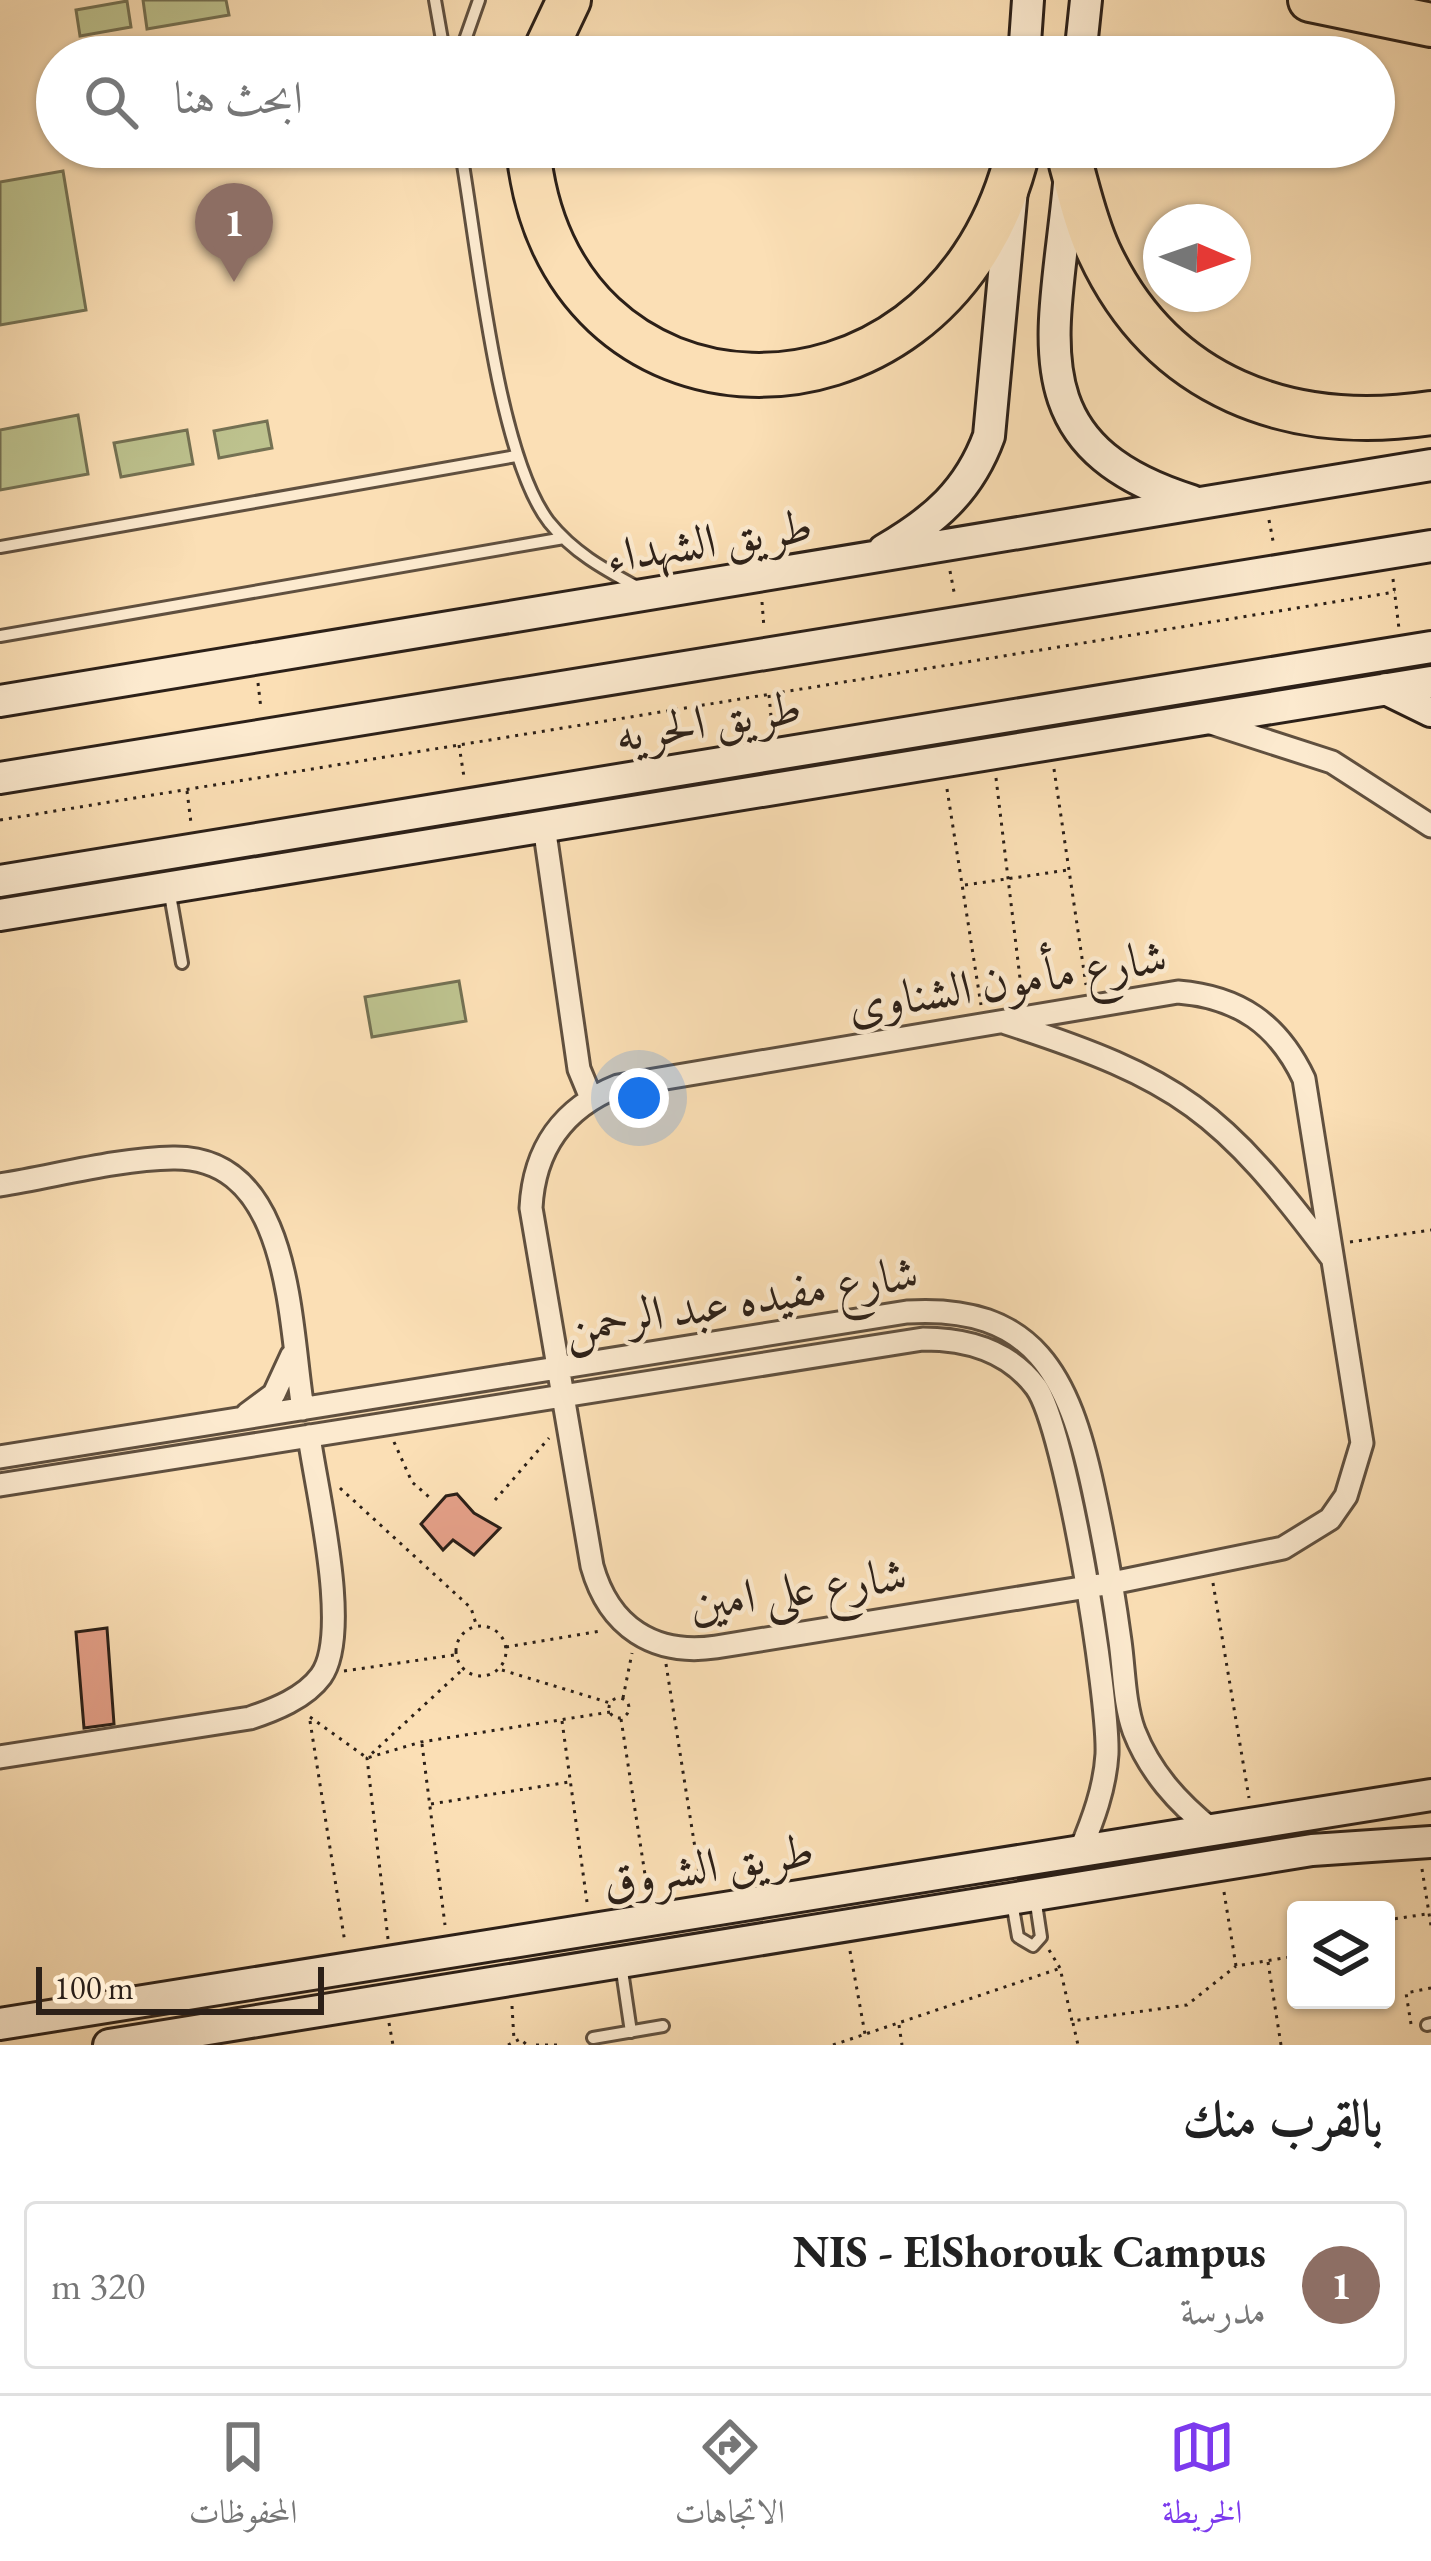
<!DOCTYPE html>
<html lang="ar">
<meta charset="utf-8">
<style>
body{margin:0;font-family:"EB Garamond",Amiri,serif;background:#f6f6f6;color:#222;direction:rtl}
.controls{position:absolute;right:36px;bottom:36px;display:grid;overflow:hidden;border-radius:12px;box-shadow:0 3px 9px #0004}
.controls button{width:108px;height:108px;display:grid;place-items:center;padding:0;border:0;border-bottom:3px solid #e0e0e0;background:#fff;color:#222;font:60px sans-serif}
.compass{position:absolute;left:1143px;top:204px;width:108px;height:108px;border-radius:50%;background:#fff;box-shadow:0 3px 9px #0004;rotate:92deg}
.scale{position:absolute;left:36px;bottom:30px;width:288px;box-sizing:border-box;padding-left:12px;border:6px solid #2c2018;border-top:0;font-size:33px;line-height:42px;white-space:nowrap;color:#2c2018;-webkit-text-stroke:9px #fceacf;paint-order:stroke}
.you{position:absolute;left:639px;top:1098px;width:42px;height:42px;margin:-30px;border:9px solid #fff;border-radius:50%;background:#1a73e8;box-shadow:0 0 0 18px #1a73e833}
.badge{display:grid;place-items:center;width:78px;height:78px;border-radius:50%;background:#7c3aed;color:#fff;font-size:39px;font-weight:700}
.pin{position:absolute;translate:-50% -99px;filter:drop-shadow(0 3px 6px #0008)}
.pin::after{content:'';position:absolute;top:63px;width:42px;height:36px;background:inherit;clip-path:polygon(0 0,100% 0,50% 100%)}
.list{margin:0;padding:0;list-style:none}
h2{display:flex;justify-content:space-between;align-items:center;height:156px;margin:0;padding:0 48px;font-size:51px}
h2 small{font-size:39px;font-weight:400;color:#767676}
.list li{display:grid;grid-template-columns:78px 1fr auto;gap:36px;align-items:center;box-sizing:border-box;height:168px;margin:0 24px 24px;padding:0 24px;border:3px solid #e0e0e0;border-radius:12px}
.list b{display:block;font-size:45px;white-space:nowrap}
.list p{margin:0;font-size:39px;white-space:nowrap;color:#767676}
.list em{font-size:39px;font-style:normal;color:#767676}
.icon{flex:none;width:66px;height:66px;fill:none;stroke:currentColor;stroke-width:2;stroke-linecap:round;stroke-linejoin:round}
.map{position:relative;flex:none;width:1431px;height:2045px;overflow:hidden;direction:ltr}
.search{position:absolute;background:#fff;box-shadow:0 3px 9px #0004;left:36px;right:36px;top:36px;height:132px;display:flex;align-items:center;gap:30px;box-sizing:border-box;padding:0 42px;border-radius:66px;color:#767676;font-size:45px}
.sheet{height:348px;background:#fff}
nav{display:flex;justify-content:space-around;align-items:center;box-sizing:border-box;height:168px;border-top:3px solid #e0e0e0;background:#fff;font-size:33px;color:#767676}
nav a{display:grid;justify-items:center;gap:6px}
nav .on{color:#7c3aed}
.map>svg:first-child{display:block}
.green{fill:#bdc28e;stroke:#747153;stroke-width:3}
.building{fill:#e39f87;stroke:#2c2018;stroke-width:3}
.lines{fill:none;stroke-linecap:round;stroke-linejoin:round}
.lane-casing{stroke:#60503f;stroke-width:16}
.street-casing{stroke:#60503f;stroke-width:27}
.secondary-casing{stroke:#2c2018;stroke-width:36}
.highway-casing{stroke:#2c2018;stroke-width:48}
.path{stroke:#2c2018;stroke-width:3;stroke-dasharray:3 6;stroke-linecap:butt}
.lane{stroke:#fceacf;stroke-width:10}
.street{stroke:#fceacf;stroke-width:21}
.secondary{stroke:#fceacf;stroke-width:30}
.highway{stroke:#fbdfb5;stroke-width:42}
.labels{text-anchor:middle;stroke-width:9;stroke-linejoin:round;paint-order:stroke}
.street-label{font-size:48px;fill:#2c2018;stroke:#fceacf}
</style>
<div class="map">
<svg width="1431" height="2045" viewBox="0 0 1431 2045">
<rect width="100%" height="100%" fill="#fbdfb5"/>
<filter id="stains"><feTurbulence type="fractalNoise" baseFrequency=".00167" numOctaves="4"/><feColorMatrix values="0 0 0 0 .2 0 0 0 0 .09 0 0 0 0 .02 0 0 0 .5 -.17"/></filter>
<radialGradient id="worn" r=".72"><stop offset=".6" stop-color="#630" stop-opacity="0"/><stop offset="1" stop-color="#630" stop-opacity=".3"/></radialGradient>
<path class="green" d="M143,0H226L229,15L147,29Z
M127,1L131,27L80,36L76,10Z
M63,171L86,310L0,325V182Z
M78,415L88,474L0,490V430Z
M267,421L272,448L219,458L214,431Z
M187,430L193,464L121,477L114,443Z
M459,981L466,1021L372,1037L365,997Z"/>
<path class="building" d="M457,1494L474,1513L500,1528L474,1555L453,1540L443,1550L421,1524L446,1496Z
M107,1628L114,1724L84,1728L76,1632Z"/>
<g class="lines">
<defs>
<path id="lane" d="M435,0L445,57
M459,57L479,0
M460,147C477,240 496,453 549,522C574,553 604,569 637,587
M0,547L516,456
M0,636L564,538
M169,889L182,963
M1012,1902L1018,1937L1033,1946L1041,1937L1035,1897
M621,1964L631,2032
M1427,2025L1431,2024
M593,2038L663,2026"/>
<path id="street" d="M1205,721L1332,762L1431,826
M544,826L579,1069L591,1098
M1178,992C1239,997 1278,1024 1304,1079L1362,1443L1346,1496L1330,1519L1283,1548L1112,1583L716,1647C654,1656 609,1627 592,1566L531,1208C534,1149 563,1108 618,1086Z
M1006,1023C1180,1079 1222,1111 1331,1257
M0,1185C56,1176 117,1159 173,1158C293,1156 289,1325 303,1409
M247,1414L274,1394L292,1355
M0,1457L907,1312C1035,1304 1069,1377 1093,1488C1104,1539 1113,1589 1120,1641C1124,1669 1124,1704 1134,1731C1150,1772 1177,1802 1212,1830
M0,1485L923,1339C967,1339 1008,1350 1036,1387C1066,1428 1109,1698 1107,1754C1105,1788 1093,1820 1080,1851
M0,1757L250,1718C274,1710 305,1698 321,1676C352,1633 316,1489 309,1436"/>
<path id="secondary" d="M1024,57L1028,0
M1080,57L1086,0
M1069,184C1055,335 1013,445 1192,501
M884,550C934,521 969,491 989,436L1012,189
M1386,689L1431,711
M0,701L1431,465
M0,778L1431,546
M0,881L1431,647
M0,915L1431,682
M0,2024L1431,1795
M109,2045L1312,1850L1431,1842"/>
<path id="highway" d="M1310,0L1431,25
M542,57L569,0
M528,147C554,442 935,454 1015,163
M1071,164C1079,193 1086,224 1099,252C1162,388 1290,434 1431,413"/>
</defs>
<use href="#lane" class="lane-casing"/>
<use href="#street" class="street-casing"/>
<use href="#secondary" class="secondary-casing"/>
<use href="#highway" class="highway-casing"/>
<path class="path" d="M1269,520L1274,546
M950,571L955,597
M1393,579L1399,629
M762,602L764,628
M258,683L261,709
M769,695L772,727
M459,745L464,777
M1054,769L1086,985
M996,778L1022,995
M947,789L981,1005
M187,791L191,823
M0,820L1395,592
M965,885L1068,870
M1350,1242L1431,1230
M394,1442L412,1482L430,1498
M340,1488L471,1608L477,1627
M495,1500L549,1438
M1213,1583L1249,1798
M456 1651a25 25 0 1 1 50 0a25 25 0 1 1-50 0Z
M506,1647L601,1631
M666,1664L701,1886
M502,1670L610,1703
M344,1671L454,1655
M609 1708a10 10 0 1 1 20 0a10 10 0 1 1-20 0Z
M623,1698L632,1653
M310,1717L367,1758L421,1742L610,1712
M621,1719L648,1894
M310,1721L345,1943
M562,1721L587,1902
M422,1744L445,1925
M431,1804L569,1782
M1422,1869L1431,1926
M1224,1892L1236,1966L1296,1956
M1386,1920L1427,1914
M388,1939L367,1758L461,1671
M1049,1950L1060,1968L1072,2021L1187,2005L1236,1966
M850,1951L865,2034
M1268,1962L1281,2045
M512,2006L514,2040
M389,2023L393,2045
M1073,2023L1078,2045
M1411,2024L1406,1993L1431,1988
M899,2025L902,2045
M508,2045L520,2039L527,2045
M536,2045H561
M833,2045L1058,1969"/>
<use href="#lane" class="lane"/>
<use href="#street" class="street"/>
<use href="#secondary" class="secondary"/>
<use href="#highway" class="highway"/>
</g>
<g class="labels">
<g class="street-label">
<text transform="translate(709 540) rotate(-9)" y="17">طريق الشهداء</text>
<text transform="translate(708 720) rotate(-9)" y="17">طريق الحريه</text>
<text transform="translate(1007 980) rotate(-9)" y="17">شارع مأمون الشناوى</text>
<text transform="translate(741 1299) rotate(-9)" y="17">شارع مفيده عبد الرحمن</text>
<text transform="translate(798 1588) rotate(-8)" y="17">شارع على امين</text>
<text transform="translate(708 1865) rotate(-9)" y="17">طريق الشروق</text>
</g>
</g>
<rect width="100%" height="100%" filter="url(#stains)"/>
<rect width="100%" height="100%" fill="url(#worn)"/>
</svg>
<div class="controls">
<button><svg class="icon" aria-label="layers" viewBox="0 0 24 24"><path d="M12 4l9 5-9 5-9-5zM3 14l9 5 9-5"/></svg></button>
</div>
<svg class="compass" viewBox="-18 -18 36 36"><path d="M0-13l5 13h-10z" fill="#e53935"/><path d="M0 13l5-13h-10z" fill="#767676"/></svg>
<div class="scale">100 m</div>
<div class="you"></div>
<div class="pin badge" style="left:234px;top:282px;background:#8d6e63">1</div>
<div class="search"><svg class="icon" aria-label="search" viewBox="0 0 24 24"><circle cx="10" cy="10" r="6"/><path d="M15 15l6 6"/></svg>ابحث هنا</div>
</div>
<section class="sheet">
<h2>بالقرب منك<small></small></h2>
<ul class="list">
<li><span class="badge" style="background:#8d6e63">1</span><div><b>NIS - ElShorouk Campus</b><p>مدرسة</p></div><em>320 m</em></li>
</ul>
</section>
<nav>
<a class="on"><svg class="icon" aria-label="map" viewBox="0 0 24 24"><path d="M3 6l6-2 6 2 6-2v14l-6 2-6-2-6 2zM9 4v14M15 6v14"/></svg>الخريطة</a>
<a><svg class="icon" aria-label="directions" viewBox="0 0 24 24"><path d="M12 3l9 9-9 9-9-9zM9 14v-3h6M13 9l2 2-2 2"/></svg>الاتجاهات</a>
<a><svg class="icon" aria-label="saved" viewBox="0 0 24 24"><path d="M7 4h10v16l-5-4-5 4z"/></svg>المحفوظات</a>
</nav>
